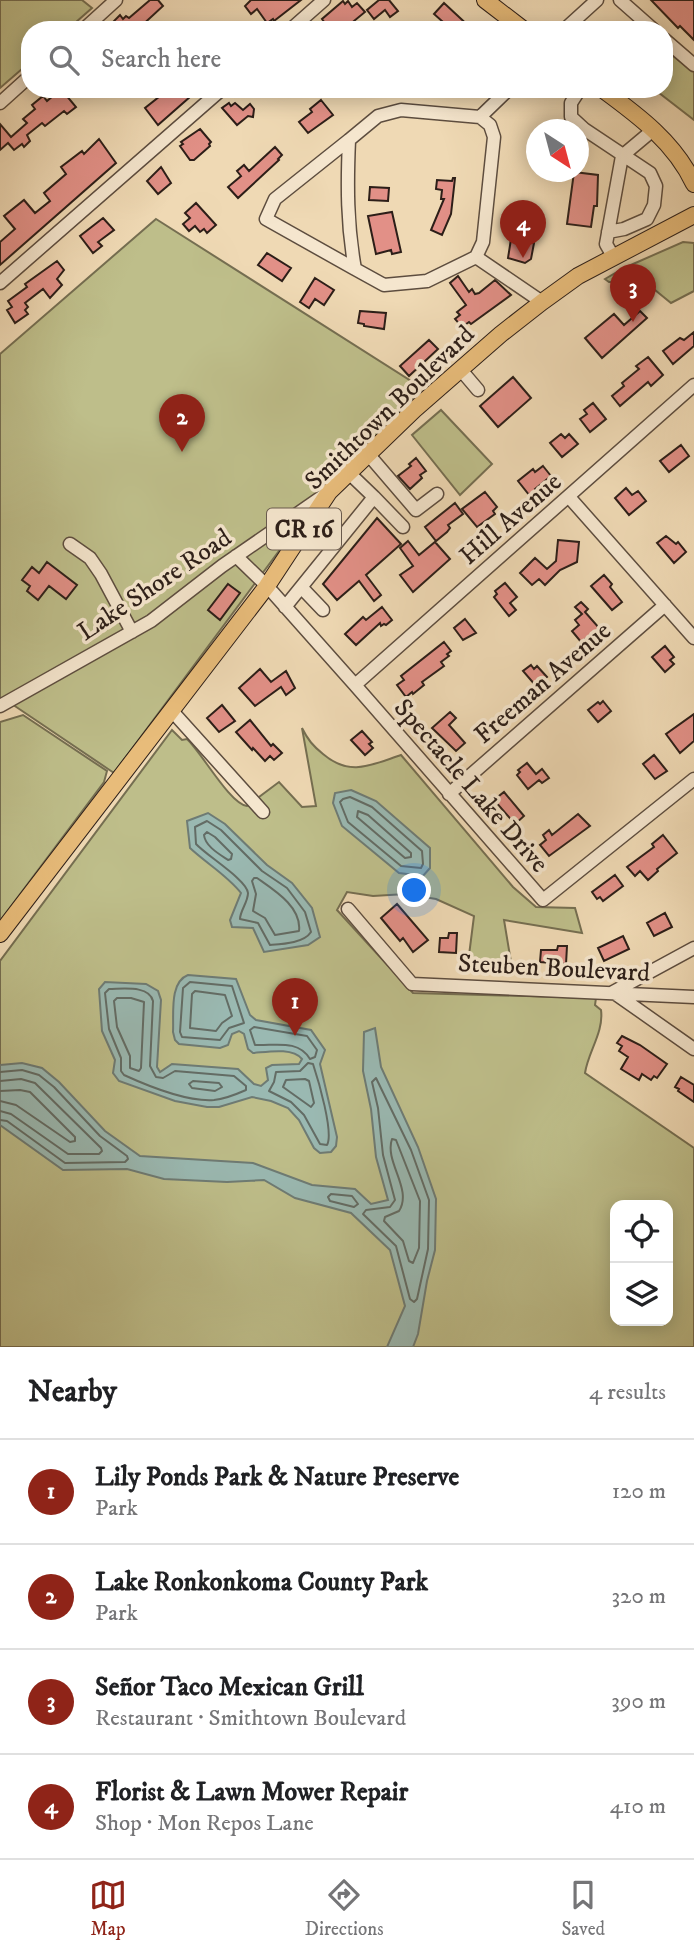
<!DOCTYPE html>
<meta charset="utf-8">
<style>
body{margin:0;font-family:"IM FELL DW Pica",serif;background:#f2f2f2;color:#202124}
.controls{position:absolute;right:21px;bottom:21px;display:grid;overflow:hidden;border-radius:14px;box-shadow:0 4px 18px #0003}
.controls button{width:63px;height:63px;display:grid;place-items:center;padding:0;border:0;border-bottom:2px solid #e0e0e0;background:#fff;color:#202124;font:35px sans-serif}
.compass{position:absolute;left:526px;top:119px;width:63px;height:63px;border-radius:50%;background:#fff;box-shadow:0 4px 18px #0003;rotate:144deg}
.you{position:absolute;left:415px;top:891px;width:24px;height:24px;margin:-18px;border:5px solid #fff;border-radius:50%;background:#1a73e8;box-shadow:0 0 0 10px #1a73e833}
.badge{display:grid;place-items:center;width:46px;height:46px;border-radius:50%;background:#8f2418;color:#fff;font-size:23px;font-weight:700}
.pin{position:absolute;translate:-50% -58px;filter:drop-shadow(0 2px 4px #0008)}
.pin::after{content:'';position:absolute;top:37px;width:24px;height:21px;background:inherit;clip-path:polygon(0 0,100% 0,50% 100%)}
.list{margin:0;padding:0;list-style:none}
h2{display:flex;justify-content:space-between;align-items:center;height:91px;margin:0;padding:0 28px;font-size:30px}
h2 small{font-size:23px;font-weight:400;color:#757577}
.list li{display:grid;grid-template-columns:46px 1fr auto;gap:21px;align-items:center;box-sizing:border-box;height:105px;padding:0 28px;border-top:2px solid #e0e0e0}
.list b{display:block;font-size:26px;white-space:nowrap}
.list p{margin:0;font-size:23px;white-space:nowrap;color:#757577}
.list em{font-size:23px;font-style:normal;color:#757577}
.icon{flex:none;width:38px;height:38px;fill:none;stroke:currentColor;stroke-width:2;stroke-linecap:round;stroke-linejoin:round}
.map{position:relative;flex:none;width:694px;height:1347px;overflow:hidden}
.search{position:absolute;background:#fff;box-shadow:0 4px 18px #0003;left:21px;right:21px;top:21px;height:77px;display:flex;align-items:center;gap:18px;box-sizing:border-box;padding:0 24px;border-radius:28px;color:#757577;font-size:26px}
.sheet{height:511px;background:#fff}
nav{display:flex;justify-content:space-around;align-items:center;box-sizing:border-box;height:98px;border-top:2px solid #e0e0e0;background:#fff;font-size:19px;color:#757577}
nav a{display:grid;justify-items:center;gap:4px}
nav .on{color:#8f2418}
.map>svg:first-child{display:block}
.green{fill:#bebe8a;stroke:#756e51;stroke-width:2;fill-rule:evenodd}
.water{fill:#9ab9b2;stroke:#6e7b74;stroke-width:2}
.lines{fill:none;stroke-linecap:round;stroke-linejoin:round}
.shore{stroke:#636c65;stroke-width:2}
.building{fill:#e29087;stroke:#2c1e18;stroke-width:2}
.minor-casing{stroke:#5d4d3f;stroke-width:15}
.major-casing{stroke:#2c1e18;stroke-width:18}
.minor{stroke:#f5e6ce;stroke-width:12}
.major{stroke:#e8bc7a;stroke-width:16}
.labels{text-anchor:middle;stroke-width:7;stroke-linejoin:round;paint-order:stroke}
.shield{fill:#f5e6ce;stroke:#685a4f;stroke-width:2}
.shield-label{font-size:24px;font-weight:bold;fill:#2c1e18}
.street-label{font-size:26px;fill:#2c1e18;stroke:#f5e6ce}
</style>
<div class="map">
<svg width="694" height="1347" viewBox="0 0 694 1347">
<rect width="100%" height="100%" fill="#efd9b4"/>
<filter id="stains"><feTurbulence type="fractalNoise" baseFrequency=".00286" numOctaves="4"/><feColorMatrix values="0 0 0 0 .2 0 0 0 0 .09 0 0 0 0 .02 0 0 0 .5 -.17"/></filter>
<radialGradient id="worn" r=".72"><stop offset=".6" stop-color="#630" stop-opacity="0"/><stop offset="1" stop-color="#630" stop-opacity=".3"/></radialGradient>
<path class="green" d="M0,0H82L92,8L67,30H30V62L0,88Z
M664,49L694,72V120L654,89H664Z
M156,219L422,388L305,516L114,773L3,698L0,699V354Z
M683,242L694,243V291L671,303L644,281L609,282L605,279L624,268Z
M441,410L492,464L460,495L412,435Z
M23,715L107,771L104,782L0,921V722Z
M302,728C308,740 313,746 323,754C350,777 371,765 401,755L513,887L536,907L575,908L582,933L504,920L513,974L467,971L474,916L436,899L406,894L373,896L347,892L337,910L413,993L596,998L595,1005L601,1010C604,1032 588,1052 585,1073L694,1148V1347H0V961L172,730L182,740L187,739C202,753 230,804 247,806L279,782L302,807L316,806ZM615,1205H668V1321H615Z"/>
<path class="water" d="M351,790L376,801L430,848V868L423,876L399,873L342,826L333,803L335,793Z
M208,813L225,824L267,865L292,883L312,908L320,937L308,945L264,952L253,928L232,927L230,920L241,893C228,876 206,863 190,848L187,821Z
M188,975L236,979L250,1015L256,1020L311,1030L325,1050L320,1064L337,1137L336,1146L331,1152L320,1153L314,1148L299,1120L288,1108L271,1101L252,1097L219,1107H207L175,1101L119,1081L113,1073L115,1060L102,1031L99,989L105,982L146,984L158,991L161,1000L157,1067L160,1072L172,1064L238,1069L254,1084L261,1086L268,1080L266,1068L272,1065L299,1064L302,1059C292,1047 267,1052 253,1053L248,1049L244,1034L239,1031L232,1034L228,1045L220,1048L179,1044L175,1040L173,1032C174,1015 169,982 188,975Z
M375,1028L381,1067L418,1147L436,1199L435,1250L427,1281L418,1334L413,1347H387L405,1306L390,1250L351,1213L295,1198L264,1180L227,1182L164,1179L127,1169L63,1170L0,1125V1065L22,1063L42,1068L59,1082L105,1131L140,1156L253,1163L312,1185L355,1189L371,1204L388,1200L376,1157L371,1109L363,1071L364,1032Z"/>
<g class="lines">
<path class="shore" d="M350,797L372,807L422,851L423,864L421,868L401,866L348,822L340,802L343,799Z
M358,811L368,815L411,853V857L405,858L357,817Z
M207,821L221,830L262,871L287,888L305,912L311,932C304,943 283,944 270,945L258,923L240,919C240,911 248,902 248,893C247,880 207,856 196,844L195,827Z
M207,832L215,837L232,854L231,859L228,860C219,854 205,846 204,835Z
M254,878H257C274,890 302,907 299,931L275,935L265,918L253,911L256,894L252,881Z
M190,982L232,986L244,1023L229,1028L220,1040L182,1037L180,1032L183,988Z
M109,989C123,989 149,985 153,1001L150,1066L156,1077L163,1078L175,1071L234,1076L246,1086V1090C237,1094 224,1099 214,1100C187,1102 148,1086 124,1075L121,1071V1058L109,1029L105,993Z
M195,991L225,995L232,1016L222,1023L216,1031L190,1028L192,994Z
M117,998H131L144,1002L141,1068L139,1071L130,1068V1056L117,1027L114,1001Z
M254,1027L307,1036L317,1050L315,1057L310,1059C298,1039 275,1046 255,1045L250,1030Z
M308,1063L313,1064C318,1079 334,1133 327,1145L320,1144L304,1115L291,1102L269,1091L274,1082L276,1072L300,1071Z
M0,1072L22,1070L39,1075L54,1087L100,1136L127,1156L128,1159L125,1162L65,1163L7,1121L0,1120
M376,1078L411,1150L429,1200L428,1249L417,1299L414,1302L410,1299L396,1246L363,1214L366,1210L390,1207L395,1200L383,1155L378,1108L372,1082Z
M305,1079L309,1081L314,1103L311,1107L283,1087L286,1080Z
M0,1081L21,1079L35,1083L101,1148L102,1151L99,1154H68L11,1114L0,1111
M193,1081L219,1083L222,1087L215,1091L192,1088L189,1084Z
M0,1091L20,1090L30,1092L75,1137V1141L70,1142L16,1105L0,1101
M392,1139L396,1140L420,1201L419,1248L413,1263L409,1261L403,1241L384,1221L385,1217L399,1211C413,1189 384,1162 392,1139Z
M331,1194L352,1196L358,1204L354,1207L330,1201L328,1197Z"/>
</g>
<path class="building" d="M150,0H158L163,6L137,30H121L114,21L120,15L123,19L126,16L129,18Z
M251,0H301L274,21L273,19L267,23L257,9L251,14L245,6Z
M379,0H389L398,11L390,17L385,10L374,19L367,10Z
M651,0H694V40L680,26L678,28Z
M343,1L345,4L348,1L352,7L357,3L365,12L343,30H330L322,19Z
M444,3L473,30H452L434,14Z
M61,89L76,107L67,114L64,111L45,126L42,123L27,135L30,141L24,147L22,144L14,150L8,143L0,150V124L11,137L27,123L23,119L35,109L32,105L43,96L47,101Z
M169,89H199L158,125L145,108Z
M321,100L333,115L308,133L299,122L312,112L310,109Z
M229,103L231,106L235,103L243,110L250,104L254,109L253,117L248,116L237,125L222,108Z
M200,129L211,142L209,144L210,146L194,160H190L180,146L183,144L181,142Z
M99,139L116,163L0,265V242L15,229L4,216L24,200L35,213L50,201L44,193L66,174L61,167L82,151L84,154Z
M275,147L282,155L278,159L279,160L238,198L228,187L241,176L237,171L244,165L249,171Z
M161,167L171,183L158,194L147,181Z
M574,172L598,175L597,206H594L591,227L567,224Z
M453,178H455L451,214L442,235L431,230L444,199H441L442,190L436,189L437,180L452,181Z
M370,187L389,188L388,201L369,200Z
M196,203L216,225L207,233L204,229L200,232L195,226L189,231L183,224L190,218L185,213Z
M392,212L401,252L392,254L391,250L376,254L368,216Z
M103,218L114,230L98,242L102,246L93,253L80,236Z
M511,239L534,243L531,259L525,263L508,258Z
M267,253L291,268L282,281L258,265Z
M57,261L64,270L57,279L62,285L50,298L43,289L25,303L28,307L25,310L28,314L15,323L7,310L12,307L8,301L27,287L25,284Z
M458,276L469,292L472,289L475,294L479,293L495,280L511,295L471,324L469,322L462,327L455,319L460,315L457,312L466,305L450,283Z
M315,278L334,290L324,305L315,299L309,308L300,302Z
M360,311L386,313L384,329L364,326V324L358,323Z
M640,311L647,318L602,358L585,338L614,314L624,325Z
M694,332V346L673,364L663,351L680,338L684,340Z
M429,340L438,349L409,376L400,366Z
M648,357L663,375L651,386L648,382L620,406L612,396L624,386L622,383L639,369L636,366Z
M513,377L531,398L498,427L480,406Z
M593,403L606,419L590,432L580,419L587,414L584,410Z
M561,434L565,438L569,434L578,444L562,457L550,443Z
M681,445L689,456L669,472L660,461Z
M416,458L426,471L420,475L422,478L410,489L398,476L411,466L409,464Z
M543,466L551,476L535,489L536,491L530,496L518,481L533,469L535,472Z
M626,488L632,495L638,491L646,501L629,515L615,498Z
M485,492L497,507L493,511L495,514L477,527L462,509Z
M455,503L463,514L448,525L450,528L447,532L436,541L425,527Z
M377,518L401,544L366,575L381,595L374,601L359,581L337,600L323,584Z
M666,536L676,544L678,542L686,552L674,563L657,543Z
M558,540L579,542L577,562L560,570L545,585L539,579L532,585L520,573L535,558L547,569L556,561Z
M408,541L419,555L435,542L450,559L413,592L400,575L413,566L400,548Z
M47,562L77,585L66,599L49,586L38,600L27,591L30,586L22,580L32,567L39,573Z
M604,575L612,584L610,587L622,602L612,610L591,586Z
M505,583L517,597L510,603L516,610L509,616L494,597L497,594L495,591Z
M228,584L240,593L220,620L208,610Z
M581,602L588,609L585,612L600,629L581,642L572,631L579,625L575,620L582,614L575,607Z
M382,607L392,620L386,625L384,624L381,626L380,623L356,645L345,634L363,617L366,620Z
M465,619L476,633L463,640L454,628Z
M444,642L451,651L447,654L449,656L441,662L444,666L422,682L424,685L413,694L412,692L406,697L397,685L404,680L401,676Z
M665,646L674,657L670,660L674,664L665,672L652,657Z
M531,665L534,669L537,666L547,677L536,686L523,671Z
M260,669L271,682L286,671L295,688L286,695L281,687L255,706L239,688Z
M603,701L611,711L598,722L588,710L598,702L600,704Z
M222,705L235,721L219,732L207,718Z
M450,712L456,718L449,725L465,743L456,751L432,728Z
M694,714V741L680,753L666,734Z
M250,720L271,746L273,744L282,753L274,760L270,756L265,761L253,748L252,750L236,732Z
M362,731L372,742L369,744L373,748L365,755L351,740Z
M654,755L667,771L655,779L643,764Z
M527,763L536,774L542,769L549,778L542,783L539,780L528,789L517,775L520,772L518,770Z
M504,792L524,816L515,824L494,800Z
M578,814L590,826L549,856L540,845L546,840L543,835L549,830L552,835Z
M663,835L677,853L657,869L658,871L648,880L640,871L635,876L627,867L654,847L652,844Z
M615,875L623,886L603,901L600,897L597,899L592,892Z
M397,904L428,940L413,952L403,938L400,941L381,918Z
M665,913L672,927L654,936L647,923Z
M449,933H457L456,953L439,952L440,938H448Z
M623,936L629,949L604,961L598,948Z
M558,946H567L566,964L540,962L541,950H557Z
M622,1036L640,1045L667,1064L657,1078L654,1076L651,1080L642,1074L639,1080L621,1069L628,1057L619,1051L622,1046L617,1043Z
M681,1077L694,1085V1102L678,1091L679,1089L675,1087Z"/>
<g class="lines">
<defs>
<path id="minor" d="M620,0L654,30
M83,30L116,0
M290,30L324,0
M564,30L597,0
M664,39L694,65
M580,89L571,103V117L584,129L650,173L656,186L654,205L647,219L624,229L608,232
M0,103L30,76
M480,117L509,89
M349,140L275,199L266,219L355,269
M476,257L427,281L384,285L355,269C347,225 347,185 349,140L378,116L401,110L480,117
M476,257L483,242L494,137L490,125L480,117
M476,257L542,302
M614,258L606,244L622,156L653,130
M0,283L222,89
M461,370L478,390
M368,454L416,510L437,494
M374,497L403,527
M569,497L694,638
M70,544L90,558L101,574L132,632
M236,556L267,586L355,685L543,900L694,779
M302,588L323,610
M285,607L374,497L349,473
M355,685L694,385
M0,706L151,621L222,566L326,494
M172,711L263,812
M449,794L665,605
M348,909L412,984L694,997
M694,948L613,992L694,1049"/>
<path id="major" d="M485,0L524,30
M602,89C639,116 675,143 694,184
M0,934L267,586L329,492L414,410L501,334L542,302L578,276L694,215"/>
</defs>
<use href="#minor" class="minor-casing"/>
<use href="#major" class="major-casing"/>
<use href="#minor" class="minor"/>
<use href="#major" class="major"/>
</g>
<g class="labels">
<rect class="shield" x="267" y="508.5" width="74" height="41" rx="5"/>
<g class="shield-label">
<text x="304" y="537">CR 16</text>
</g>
<g class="street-label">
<text transform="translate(389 407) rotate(-44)" y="9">Smithtown Boulevard</text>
<text transform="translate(510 518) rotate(-41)" y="9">Hill Avenue</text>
<text transform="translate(154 584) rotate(-34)" y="9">Lake Shore Road</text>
<text transform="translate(542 682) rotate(-41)" y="9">Freeman Avenue</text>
<text transform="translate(472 785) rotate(49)" y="9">Spectacle Lake Drive</text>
<text transform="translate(554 967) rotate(3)" y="9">Steuben Boulevard</text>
</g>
</g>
<rect width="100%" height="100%" filter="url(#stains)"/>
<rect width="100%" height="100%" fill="url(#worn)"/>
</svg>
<div class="controls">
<button><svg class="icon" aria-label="locate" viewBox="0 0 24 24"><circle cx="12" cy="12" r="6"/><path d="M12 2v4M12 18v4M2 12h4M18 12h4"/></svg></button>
<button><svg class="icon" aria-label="layers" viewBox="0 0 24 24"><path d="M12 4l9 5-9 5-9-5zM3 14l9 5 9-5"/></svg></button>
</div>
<svg class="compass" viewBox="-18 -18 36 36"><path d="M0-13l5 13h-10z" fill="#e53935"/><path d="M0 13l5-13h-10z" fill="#757577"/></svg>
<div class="you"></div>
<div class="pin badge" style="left:295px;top:1036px">1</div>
<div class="pin badge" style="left:182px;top:452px">2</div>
<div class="pin badge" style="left:633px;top:322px">3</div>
<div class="pin badge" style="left:523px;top:258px">4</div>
<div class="search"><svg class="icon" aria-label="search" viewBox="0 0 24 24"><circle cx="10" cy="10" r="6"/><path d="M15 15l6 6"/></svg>Search here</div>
</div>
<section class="sheet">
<h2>Nearby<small>4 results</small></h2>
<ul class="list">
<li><span class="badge">1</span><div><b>Lily Ponds Park &amp; Nature Preserve</b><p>Park</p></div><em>120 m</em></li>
<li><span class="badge">2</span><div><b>Lake Ronkonkoma County Park</b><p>Park</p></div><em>320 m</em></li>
<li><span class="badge">3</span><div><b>Señor Taco Mexican Grill</b><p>Restaurant · Smithtown Boulevard</p></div><em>390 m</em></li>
<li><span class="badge">4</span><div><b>Florist &amp; Lawn Mower Repair</b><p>Shop · Mon Repos Lane</p></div><em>410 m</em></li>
</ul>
</section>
<nav>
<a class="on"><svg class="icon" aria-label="map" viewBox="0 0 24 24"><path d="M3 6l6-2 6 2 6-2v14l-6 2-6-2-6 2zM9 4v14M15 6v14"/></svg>Map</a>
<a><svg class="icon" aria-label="directions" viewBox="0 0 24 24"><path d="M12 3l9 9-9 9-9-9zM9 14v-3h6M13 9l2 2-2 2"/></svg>Directions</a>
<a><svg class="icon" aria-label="saved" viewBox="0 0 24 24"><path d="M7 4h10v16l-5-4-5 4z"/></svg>Saved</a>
</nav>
